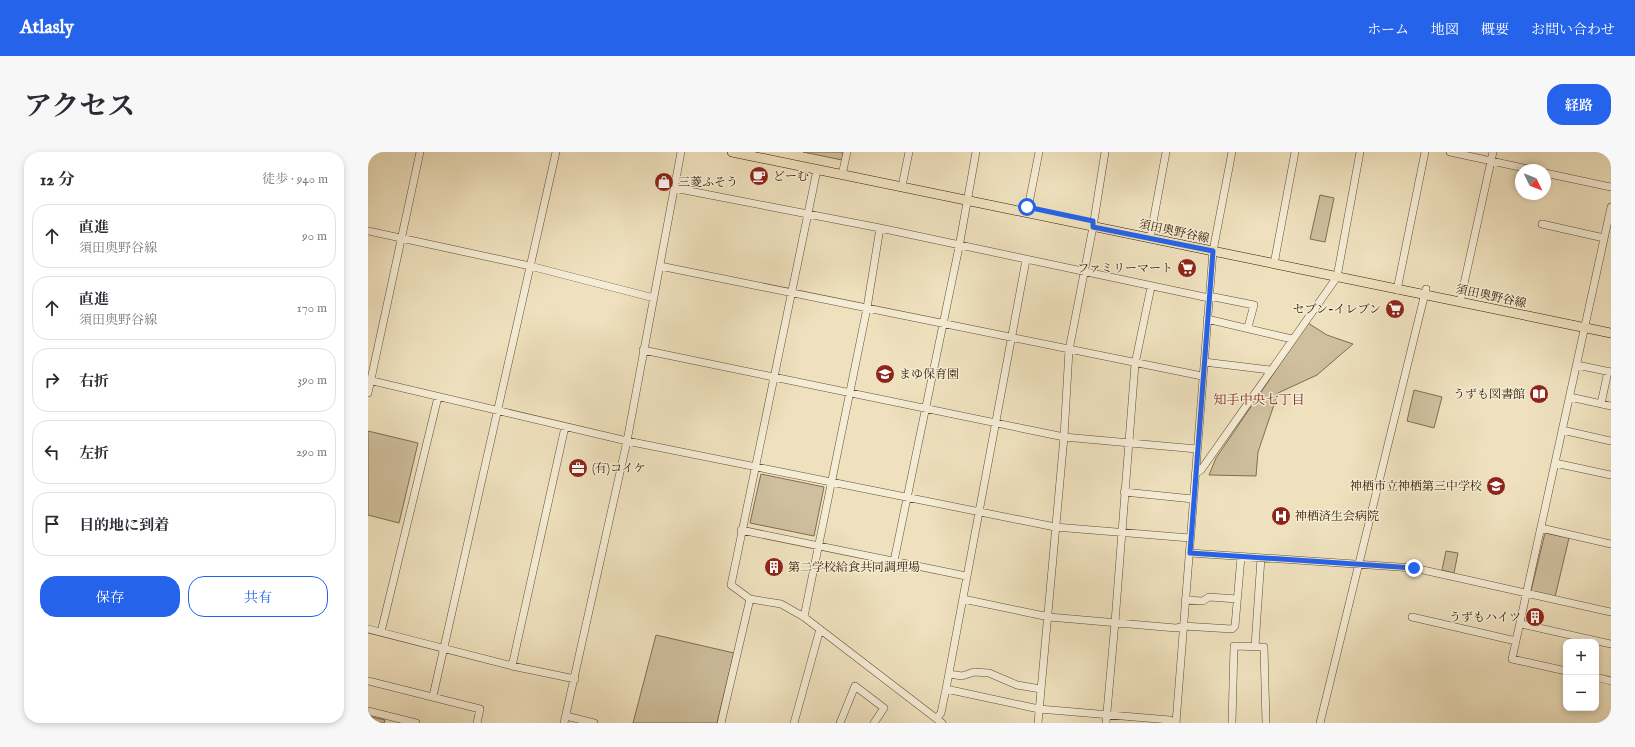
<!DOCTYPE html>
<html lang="ja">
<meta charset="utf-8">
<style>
body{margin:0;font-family:"IM FELL English","Noto Serif JP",serif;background:#f7f7f7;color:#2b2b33}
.controls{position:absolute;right:12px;bottom:12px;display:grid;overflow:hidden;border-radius:8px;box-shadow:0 2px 6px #0003}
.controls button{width:36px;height:36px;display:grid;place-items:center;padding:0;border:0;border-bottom:1px solid #e1e1e2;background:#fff;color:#2b2b33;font:20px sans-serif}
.compass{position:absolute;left:1147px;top:12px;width:36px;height:36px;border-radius:50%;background:#fff;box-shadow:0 2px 6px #0003;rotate:133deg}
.stop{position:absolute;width:12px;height:12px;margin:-9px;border:3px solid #2563eb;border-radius:50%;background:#fff}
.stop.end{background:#2563eb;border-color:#fff;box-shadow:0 1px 4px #0008}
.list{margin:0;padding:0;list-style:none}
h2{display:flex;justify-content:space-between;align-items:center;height:52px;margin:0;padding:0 16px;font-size:17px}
h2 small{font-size:13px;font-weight:400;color:#7c7c81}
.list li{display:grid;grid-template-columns:26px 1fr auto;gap:12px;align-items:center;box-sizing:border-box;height:64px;margin:0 8px 8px;padding:0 8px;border:1px solid #e1e1e2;border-radius:16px}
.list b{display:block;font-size:15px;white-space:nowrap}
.list p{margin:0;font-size:13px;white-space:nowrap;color:#7c7c81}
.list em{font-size:13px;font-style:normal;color:#7c7c81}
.actions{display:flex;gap:8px;padding:12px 16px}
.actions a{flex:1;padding:9px 0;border:1px solid #2563eb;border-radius:16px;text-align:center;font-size:14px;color:#2563eb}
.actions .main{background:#2563eb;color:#fff}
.icon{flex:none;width:22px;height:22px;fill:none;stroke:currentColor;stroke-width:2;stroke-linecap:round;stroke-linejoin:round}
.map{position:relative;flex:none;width:1243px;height:571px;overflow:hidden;border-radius:16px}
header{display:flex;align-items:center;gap:24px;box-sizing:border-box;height:56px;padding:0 20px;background:#2563eb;color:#fff}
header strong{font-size:19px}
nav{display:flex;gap:22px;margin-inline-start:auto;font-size:14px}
.intro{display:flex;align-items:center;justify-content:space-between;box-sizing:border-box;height:96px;padding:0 24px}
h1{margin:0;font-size:28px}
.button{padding:10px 18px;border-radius:16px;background:#2563eb;color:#fff;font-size:14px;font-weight:700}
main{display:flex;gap:24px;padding:0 24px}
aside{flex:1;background:#fff;border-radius:16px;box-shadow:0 2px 6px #0003}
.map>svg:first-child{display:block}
.green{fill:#cfbf9e;stroke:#806d4f}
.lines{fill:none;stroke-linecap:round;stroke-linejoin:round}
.minor-casing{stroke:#614c30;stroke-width:8}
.major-casing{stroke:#321b00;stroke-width:10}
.minor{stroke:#f5ecd5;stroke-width:7}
.major{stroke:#efe1be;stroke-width:9}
.route{stroke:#2563eb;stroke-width:5}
.labels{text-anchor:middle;stroke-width:3;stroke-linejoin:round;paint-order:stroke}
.poi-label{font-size:12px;fill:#321b00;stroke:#f5ecd5;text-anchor:start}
.street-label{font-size:12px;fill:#321b00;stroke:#f5ecd5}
.neighbourhood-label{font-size:13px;fill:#7a1f14;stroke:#f5ecd5}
</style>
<header>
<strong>Atlasly</strong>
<nav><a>ホーム</a><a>地図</a><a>概要</a><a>お問い合わせ</a></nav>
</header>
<div class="intro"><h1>アクセス</h1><a class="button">経路</a></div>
<main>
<aside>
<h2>12 分<small>徒歩 · 940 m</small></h2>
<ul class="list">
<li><svg class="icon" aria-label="ahead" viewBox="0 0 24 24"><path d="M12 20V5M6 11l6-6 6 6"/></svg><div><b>直進</b><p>須田奥野谷線</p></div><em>90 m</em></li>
<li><svg class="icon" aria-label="ahead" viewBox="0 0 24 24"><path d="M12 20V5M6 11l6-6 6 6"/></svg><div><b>直進</b><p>須田奥野谷線</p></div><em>170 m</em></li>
<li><svg class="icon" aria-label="right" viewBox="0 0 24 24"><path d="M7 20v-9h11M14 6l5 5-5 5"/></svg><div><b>右折</b></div><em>390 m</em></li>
<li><svg class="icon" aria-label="left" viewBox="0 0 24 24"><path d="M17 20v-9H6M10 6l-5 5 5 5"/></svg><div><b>左折</b></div><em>290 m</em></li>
<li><svg class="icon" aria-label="arrive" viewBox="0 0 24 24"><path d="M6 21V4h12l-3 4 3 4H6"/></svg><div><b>目的地に到着</b></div></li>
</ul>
<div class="actions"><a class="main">保存</a><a>共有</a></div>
</aside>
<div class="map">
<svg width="1243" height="571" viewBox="0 0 1243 571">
<rect width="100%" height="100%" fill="#efe1be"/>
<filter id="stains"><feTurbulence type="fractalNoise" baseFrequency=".005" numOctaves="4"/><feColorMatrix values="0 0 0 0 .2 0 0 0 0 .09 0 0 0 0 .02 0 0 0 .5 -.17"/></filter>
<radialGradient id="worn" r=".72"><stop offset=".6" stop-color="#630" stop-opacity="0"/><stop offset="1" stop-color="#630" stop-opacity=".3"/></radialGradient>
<path class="green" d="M435,0H475L474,8Z
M952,43L966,46L957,90L942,87Z
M940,171L959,183L985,192L949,223L910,241L890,300L888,324L841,323L848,306Z
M1046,238L1074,245L1066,276L1039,269Z
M0,279L50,291L31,371L0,363Z
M393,322L456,335L446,384L382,371Z
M1177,381L1201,386L1187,445L1163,439Z
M1078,399L1090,401L1086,421L1074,418Z
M288,483L366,501L349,571H265Z
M0,564L17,568L16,571H0Z"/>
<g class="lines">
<defs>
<path id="minor" d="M1082,0L1165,18
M449,18L363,433L382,447L413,452L436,465L574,571
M1177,21L1243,35
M474,23L479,0
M535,29L541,0
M306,36L512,76L841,146
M659,61L671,0
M1174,72L1236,86
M0,79L162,114L286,146
M783,81L798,0
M906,112L927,0
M292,114L834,224
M1029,138L1057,0
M841,144L886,153L880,175
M1092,150L1125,0
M839,167L924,187
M275,198L696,285L829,297
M836,210L902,218
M1209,213L1243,220
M0,228L259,289L687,375L822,386
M0,241L52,0
M1202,245L1243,254
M1233,252L1240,219
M1194,278L1243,289
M1187,311L1243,323
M827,322L833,318L969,125L992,0
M756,340L825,347
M1173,376L1243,392
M373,378L598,424
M822,401L1046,416L1243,460
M526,409L591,95L608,0
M595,447L681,465L808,476L815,474L864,477L867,474L873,405
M817,448L835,449L841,445L869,447
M436,465L499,156L512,76
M1044,465L1148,489
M1153,472L1243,492
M0,477L144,514L207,527
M13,480L70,245
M887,494L893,406
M144,514L197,275
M1198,519L1144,507L1243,55
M581,522L594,524L606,520L621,521L649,533L673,537
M1228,525L1243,529
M0,529L112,557L109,571
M578,537L671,557L802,568L805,571
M65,544L188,0
M0,559L48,571
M198,564L226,571
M569,566L573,561L578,537L658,108
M196,571L259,289L313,0
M353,571L382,447
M426,571L452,477
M472,571L487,534L516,556L506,571
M670,571L696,285L701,198L725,75L737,0
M738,571L747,470L767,212L783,135
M808,571L845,99L864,0
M864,571L866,494L896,495L898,571
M952,571L1058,137"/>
<path id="major" d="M364,0L1243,181"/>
</defs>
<use href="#minor" class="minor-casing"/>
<use href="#major" class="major-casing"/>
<use href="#minor" class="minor"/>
<use href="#major" class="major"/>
</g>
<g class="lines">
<path class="route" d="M659,55L725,69V75L845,99L822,401L1046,416"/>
</g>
<defs>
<symbol id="cafe-disc" viewBox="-11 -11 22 22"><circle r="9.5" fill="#8f2418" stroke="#f5ecd5"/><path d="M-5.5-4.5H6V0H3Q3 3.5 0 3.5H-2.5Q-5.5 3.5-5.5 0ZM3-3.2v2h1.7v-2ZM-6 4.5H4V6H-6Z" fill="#fff"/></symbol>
<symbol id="shop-disc" viewBox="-11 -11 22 22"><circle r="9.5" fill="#8f2418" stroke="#f5ecd5"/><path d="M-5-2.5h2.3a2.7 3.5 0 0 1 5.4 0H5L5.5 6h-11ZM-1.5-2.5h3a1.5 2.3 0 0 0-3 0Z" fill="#fff"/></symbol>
<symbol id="supermarket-disc" viewBox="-11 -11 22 22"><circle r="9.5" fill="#8f2418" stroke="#f5ecd5"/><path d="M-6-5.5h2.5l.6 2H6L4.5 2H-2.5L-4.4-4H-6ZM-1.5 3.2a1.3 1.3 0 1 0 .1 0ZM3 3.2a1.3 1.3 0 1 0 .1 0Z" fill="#fff"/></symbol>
<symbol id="school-disc" viewBox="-11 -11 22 22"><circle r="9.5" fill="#8f2418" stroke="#f5ecd5"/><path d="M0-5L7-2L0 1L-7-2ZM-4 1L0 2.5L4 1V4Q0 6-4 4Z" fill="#fff"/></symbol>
<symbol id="library-disc" viewBox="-11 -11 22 22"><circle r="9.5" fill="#8f2418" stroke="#f5ecd5"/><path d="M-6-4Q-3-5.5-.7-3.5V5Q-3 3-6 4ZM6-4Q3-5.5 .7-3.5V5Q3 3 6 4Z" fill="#fff"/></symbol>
<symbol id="office-disc" viewBox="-11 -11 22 22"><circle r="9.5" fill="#8f2418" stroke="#f5ecd5"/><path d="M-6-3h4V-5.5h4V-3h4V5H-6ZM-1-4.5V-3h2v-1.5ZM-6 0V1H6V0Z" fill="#fff"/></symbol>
<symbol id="hospital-disc" viewBox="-11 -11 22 22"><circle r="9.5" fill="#8f2418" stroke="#f5ecd5"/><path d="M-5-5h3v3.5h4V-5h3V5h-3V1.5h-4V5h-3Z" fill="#fff"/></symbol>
<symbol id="building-disc" viewBox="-11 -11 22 22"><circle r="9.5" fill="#8f2418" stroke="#f5ecd5"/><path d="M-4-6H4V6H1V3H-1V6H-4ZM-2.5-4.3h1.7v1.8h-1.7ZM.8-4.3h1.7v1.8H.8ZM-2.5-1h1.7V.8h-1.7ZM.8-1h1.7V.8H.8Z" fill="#fff"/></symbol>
</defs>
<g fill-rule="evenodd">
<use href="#cafe-disc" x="380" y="13" width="22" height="22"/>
<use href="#shop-disc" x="285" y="19" width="22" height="22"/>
<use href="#supermarket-disc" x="808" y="105" width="22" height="22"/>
<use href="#supermarket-disc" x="1016" y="146" width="22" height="22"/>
<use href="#school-disc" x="506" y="211" width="22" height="22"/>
<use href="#library-disc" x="1160" y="231" width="22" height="22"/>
<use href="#office-disc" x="199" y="305" width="22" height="22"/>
<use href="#school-disc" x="1117" y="323" width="22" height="22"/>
<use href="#hospital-disc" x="902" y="353" width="22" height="22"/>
<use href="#building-disc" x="395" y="404" width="22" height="22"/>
<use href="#building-disc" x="1156" y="454" width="22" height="22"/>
</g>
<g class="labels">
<g class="poi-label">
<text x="405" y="28">どーむ</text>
<text x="310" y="34">三菱ふそう</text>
<text x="805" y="120" text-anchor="end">ファミリーマート</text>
<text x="1013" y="161" text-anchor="end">セブン-イレブン</text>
<text x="531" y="226">まゆ保育園</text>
<text x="1157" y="246" text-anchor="end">うずも図書館</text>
<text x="224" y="320">(有)コイケ</text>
<text x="1114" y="338" text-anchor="end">神栖市立神栖第三中学校</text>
<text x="927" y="368">神栖済生会病院</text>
<text x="420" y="419">第二学校給食共同調理場</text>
<text x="1153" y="469" text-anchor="end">うずもハイツ</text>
</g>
<g class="street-label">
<text transform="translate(806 79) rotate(12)" y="4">須田奥野谷線</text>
<text transform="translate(1123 144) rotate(12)" y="4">須田奥野谷線</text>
</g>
<g class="neighbourhood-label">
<text x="891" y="252">知手中央七丁目</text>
</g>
</g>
<rect width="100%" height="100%" filter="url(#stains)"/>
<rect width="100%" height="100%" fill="url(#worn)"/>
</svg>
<div class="controls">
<button>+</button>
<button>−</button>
</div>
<svg class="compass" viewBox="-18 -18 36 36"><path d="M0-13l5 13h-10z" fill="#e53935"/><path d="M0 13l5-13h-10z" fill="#7c7c81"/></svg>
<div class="stop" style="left:659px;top:55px"></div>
<div class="stop end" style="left:1046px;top:416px"></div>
</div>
</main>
